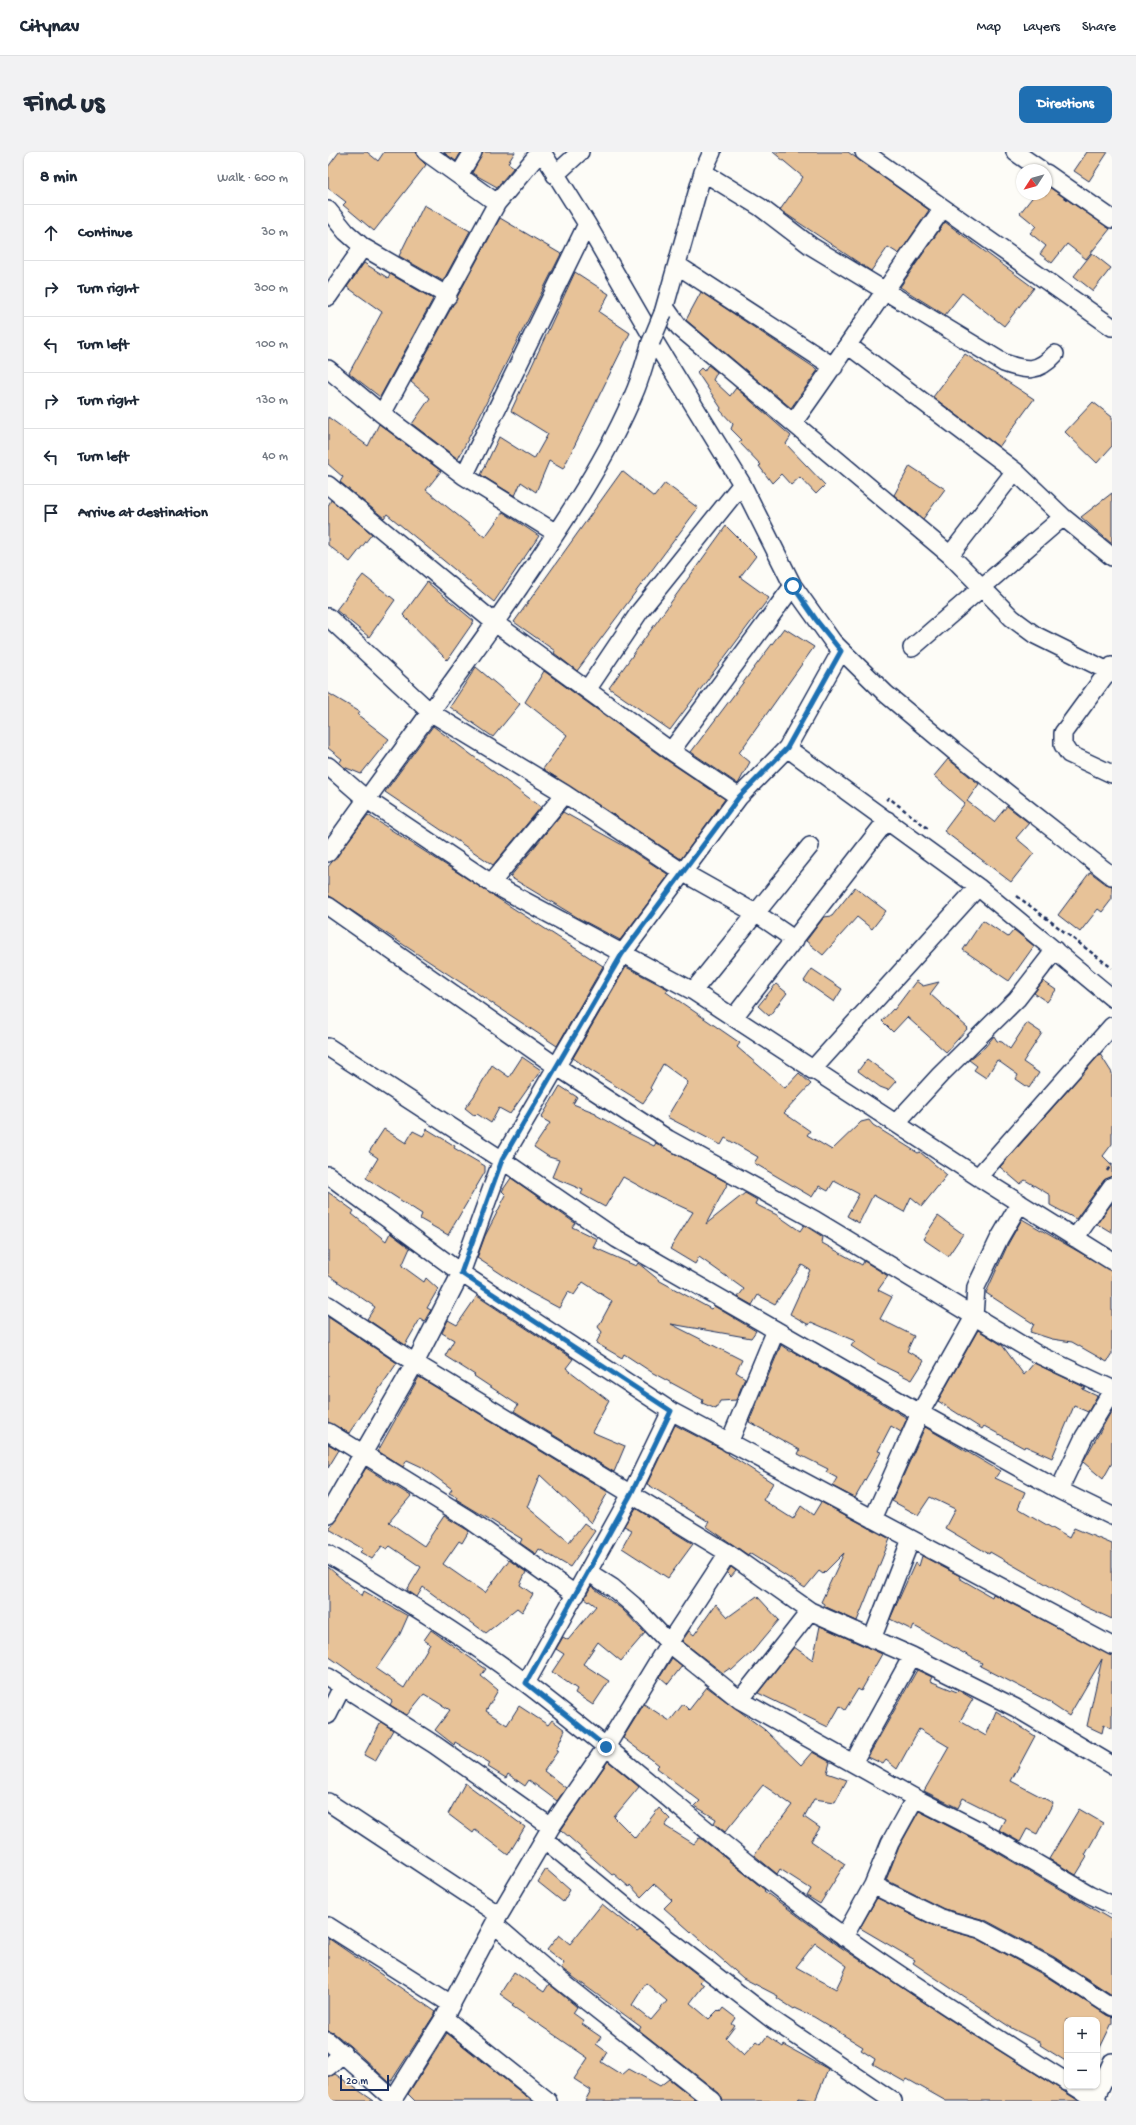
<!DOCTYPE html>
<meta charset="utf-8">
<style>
body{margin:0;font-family:"Gochi Hand",sans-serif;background:#f2f2f3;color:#1f2937}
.controls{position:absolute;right:12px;bottom:12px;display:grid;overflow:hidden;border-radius:8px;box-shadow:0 1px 3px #0004}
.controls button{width:36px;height:36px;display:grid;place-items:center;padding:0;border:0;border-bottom:1px solid #e0e1e3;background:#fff;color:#1f2937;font:20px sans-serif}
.compass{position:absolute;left:688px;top:12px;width:36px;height:36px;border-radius:50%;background:#fff;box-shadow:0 1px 3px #0004;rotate:234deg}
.scale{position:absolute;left:12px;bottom:10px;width:49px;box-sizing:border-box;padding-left:4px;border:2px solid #1b2f5e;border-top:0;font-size:11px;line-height:14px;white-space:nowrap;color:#1b2f5e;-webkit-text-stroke:3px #fdfcf7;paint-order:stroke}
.stop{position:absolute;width:12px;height:12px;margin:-9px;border:3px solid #1f6fb2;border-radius:50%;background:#fff}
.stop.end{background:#1f6fb2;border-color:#fff;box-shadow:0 1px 4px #0008}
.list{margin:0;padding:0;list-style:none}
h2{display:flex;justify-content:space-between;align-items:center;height:52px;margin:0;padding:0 16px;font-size:17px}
h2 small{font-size:13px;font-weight:400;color:#747a83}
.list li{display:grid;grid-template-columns:26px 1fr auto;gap:12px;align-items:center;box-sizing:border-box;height:56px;padding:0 16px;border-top:1px solid #e0e1e3}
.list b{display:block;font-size:15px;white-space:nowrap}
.list em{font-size:13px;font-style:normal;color:#747a83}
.icon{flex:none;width:22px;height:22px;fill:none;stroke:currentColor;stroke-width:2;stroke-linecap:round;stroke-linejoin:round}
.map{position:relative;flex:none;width:784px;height:1949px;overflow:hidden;border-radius:8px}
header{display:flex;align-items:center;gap:24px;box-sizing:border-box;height:56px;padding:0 20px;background:#fff;border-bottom:1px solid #e0e1e3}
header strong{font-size:19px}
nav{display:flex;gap:22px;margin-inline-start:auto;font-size:14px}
.intro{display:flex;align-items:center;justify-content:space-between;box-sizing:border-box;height:96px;padding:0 24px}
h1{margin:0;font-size:28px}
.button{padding:10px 18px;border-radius:8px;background:#1f6fb2;color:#fff;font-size:14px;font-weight:700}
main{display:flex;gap:24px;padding:0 24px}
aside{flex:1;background:#fff;border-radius:8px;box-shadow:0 1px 3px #0004}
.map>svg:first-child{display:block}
.building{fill:#e7c298;stroke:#1b2f5e;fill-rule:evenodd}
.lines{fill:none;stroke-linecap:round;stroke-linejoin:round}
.minor-casing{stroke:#1b2f5e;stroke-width:20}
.path{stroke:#1b2f5e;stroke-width:2.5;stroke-dasharray:4 3;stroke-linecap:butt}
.minor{stroke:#fdfcf7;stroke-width:17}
.minor-bridge-casing{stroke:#1b2f5e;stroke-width:20;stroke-linecap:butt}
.minor-bridge{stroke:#fdfcf7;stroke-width:17}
.route{stroke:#1f6fb2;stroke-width:5}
</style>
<header>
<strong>Citynav</strong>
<nav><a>Map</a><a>Layers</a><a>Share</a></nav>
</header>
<div class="intro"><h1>Find us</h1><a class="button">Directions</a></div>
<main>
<aside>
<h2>8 min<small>Walk · 600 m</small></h2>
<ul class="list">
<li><svg class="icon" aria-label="ahead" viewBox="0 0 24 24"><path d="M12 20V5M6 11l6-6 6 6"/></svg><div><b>Continue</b></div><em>30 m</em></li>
<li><svg class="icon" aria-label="right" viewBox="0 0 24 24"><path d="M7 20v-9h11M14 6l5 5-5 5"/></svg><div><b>Turn right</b></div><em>300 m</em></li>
<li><svg class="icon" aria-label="left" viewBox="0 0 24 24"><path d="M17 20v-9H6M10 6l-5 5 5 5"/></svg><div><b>Turn left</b></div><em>100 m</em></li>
<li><svg class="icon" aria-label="right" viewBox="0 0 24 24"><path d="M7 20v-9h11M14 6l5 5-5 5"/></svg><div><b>Turn right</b></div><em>130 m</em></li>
<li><svg class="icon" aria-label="left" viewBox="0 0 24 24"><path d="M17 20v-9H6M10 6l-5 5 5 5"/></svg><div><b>Turn left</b></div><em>40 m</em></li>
<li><svg class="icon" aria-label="arrive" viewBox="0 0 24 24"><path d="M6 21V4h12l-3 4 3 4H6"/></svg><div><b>Arrive at destination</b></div></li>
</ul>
</aside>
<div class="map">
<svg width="784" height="1949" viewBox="0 0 784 1949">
<rect width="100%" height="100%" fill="#fdfcf7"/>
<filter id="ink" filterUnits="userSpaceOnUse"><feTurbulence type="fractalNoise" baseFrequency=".025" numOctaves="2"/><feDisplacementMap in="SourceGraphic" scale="8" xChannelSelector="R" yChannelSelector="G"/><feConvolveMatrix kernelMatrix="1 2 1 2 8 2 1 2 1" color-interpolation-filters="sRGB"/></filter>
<g filter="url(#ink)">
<path class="building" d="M11,0H39L50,9L56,0H88L89,4L98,13L46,79L15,53L18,50L0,36V15Z
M115,0H133L128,9Z
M155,0H187L180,11L186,15L169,35L144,21Z
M445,0H520L601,58L571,102L560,95L543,119L452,58L475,25Z
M759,0H780L761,29L746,19Z
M718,33L782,77L758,107L739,92L724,111L712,102L718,94L702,81L708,74L692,61L707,42H718Z
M96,53L142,79L115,129L71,104Z
M172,66L233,102L130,307L84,272L102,246L83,230Z
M617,70L706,136L676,174L634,141L617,163L572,135Z
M764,101L783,116L765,139L746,124Z
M36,111L60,126L62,122L105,147L52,245L21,221L54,160L19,135Z
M247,120L281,142L271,160L302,181L235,317L221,309L208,340L193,330L187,344L153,323L171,285L206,307L220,282L183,259Z
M373,140L490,218L463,256L358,168Z
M637,202L706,247L671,295L605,245Z
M380,213L389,220L385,228L402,244L408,236L463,284L458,292L497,333L488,342L472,325L463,333L453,322L444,331L431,314L433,313L411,290L414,288L403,277L405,272L392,258L393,256L369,220L373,216L376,219Z
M765,250L784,265V294L769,311L737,280Z
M0,265L40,294L51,272L113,319L98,338L157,385L175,360L211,384L166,450L59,362L56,366L12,330L15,325L0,312Z
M582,314L617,337L595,367L566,343Z
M294,319L326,345L337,331L370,356L249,519L226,501L227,499L186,470Z
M784,341V392L753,365Z
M3,348L44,382L22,410L0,393V354Z
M398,374L428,404L412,425L441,446L342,578L281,536Z
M35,423L67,448L41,485L8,458Z
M99,430L146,469L119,508L75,463Z
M456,476L486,495L411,601L422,610L410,632L363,600Z
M148,515L192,552L165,585L122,555Z
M216,519L337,607L397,647L353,707L215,617L239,583L197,550Z
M0,541L32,560L30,563L61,587L33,622L16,615L11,611L14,607L0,596Z
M105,574L213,655L165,713L57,640Z
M620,607L651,632L639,649L666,670L679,654L701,671L688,686L706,701L683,730L616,679L637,651L606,624Z
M235,660L298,695L341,723L292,788L252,767L182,725Z
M40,663L275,814L229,894L0,743V715Z
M762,720L778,732L784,734V747L774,760L770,757L752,780L730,763Z
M527,735L558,759L544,777L529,765L495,803L478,789L496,765L504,764Z
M655,768L680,785L686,778L706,794L681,829L635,798Z
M298,815L340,837L338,840L412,891L409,895L457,936L471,921L483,932L456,961L482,979L479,983L504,998L533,970L541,968L545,973L590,1001L592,1000L619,1023L594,1054L583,1045L576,1060L545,1043L531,1071L519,1064L531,1042L506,1029L500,1039L491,1034L484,1045L426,1011L430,1005L397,986L393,993L339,965L360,930L335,912L322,936L324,938L315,951L262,918L245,906Z
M484,817L514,837L506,850L476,829Z
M588,829L595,834L611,830L602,842L640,876L618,900L579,865L565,880L554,869L565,857L566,858Z
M715,829L728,838L719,850L706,841Z
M448,832L459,841L441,864L430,854Z
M699,871L714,881L695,910L711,921L701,936L688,927L690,923L669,908L658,926L646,918L649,914L641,908L657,895L666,884L669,889L674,890L682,897Z
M772,902L784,921V992L775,1004L784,1013V1024L776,1028L748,1067L722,1053V1043L697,1028L692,1032L672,1015Z
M194,905L213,918L182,962L171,956L163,971L149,962L147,964L137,956L146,944L164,913L181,925Z
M539,907L568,929L560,938L552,935L530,919Z
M232,934L249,945L245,952L268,961V963L300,981L326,994L328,991L400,1031L378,1072L417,1041L429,1048L427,1052L449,1063L472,1079L476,1073L495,1085L494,1091L534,1113L536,1109L560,1124L550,1138L564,1145L552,1167L586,1184L579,1199L596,1209L584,1228L551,1212L523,1194L527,1189L483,1170L481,1173L462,1162L482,1118L474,1113L447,1152L430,1143L424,1153L410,1145L416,1137L371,1105L367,1112L342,1097L365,1060L324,1041L295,1025L277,1055L253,1042L255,1038L224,1025L231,1008L221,1005L206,995L222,971L213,966Z
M56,977L78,991L85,979L95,984L99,977L127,994L126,996L157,1014V1020L120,1083L92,1067L94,1062L38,1026L50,1006L41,1000Z
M183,1026L247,1071L244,1075L269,1087L265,1095L308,1114L310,1111L332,1129L383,1157L386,1154L428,1179L423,1186L343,1172L414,1208L408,1220L417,1226L408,1248L392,1249L388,1257L374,1251L375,1248L325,1221L296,1202L294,1206L268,1191L274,1180L270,1175L284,1149L255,1130L246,1143L240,1140L231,1156L201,1140L149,1106L157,1084L178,1043L174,1039Z
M0,1040L26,1059L24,1062L58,1089L62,1081L82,1096L74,1114L96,1130L98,1126L110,1137L99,1156L103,1158L100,1163L96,1170L92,1167L77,1193L39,1167L47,1155L0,1123Z
M784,1051V1081L769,1072Z
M610,1064L635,1082L620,1104L595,1087Z
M694,1067L784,1119V1202L779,1210L744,1190L724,1187L702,1180L706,1172L658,1141L680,1092Z
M149,1144L245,1207L238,1216L281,1249L264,1280L297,1294L286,1320L186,1259L190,1253L146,1224L147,1223L117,1204L126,1188L114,1181L120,1168L129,1173Z
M0,1165L69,1211L21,1281L0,1270Z
M650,1178L674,1193L696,1223L706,1211L758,1236L754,1237L769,1244L760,1260L746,1254L724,1306L697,1294L696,1296L656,1274L654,1277L610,1249Z
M453,1193L463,1200L464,1199L579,1266L573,1280L563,1274L550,1299L553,1300L527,1346L504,1334L509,1326L498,1320L500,1317L470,1302L472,1298L421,1270Z
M91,1225L280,1340L263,1371L212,1323L199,1355L241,1390L256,1371L267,1379L242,1415L211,1397L208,1402L192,1391L194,1387L128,1347L129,1345L121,1341L124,1337L94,1315L79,1308L75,1315L50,1299Z
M784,1258V1311L775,1327L755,1310Z
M347,1273L401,1301L400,1302L445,1331L435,1348L465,1367L473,1354L485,1363L493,1350L562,1387L529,1469L496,1454V1452L493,1450L516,1401L495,1422L491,1419L477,1436L421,1401L420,1403L378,1374L381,1370L319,1332Z
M597,1275L672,1319L667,1326L697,1340L690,1356L741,1386L746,1376L784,1392V1467L758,1455L662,1400L661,1402L617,1376L627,1357L602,1345L590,1363L564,1349Z
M0,1292L11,1298L0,1316Z
M38,1316L83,1344L61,1370L96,1394L116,1364L141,1379L134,1391L131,1389L115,1412L157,1441L181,1408L198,1420L192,1433L205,1442L194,1460L189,1456L158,1481L95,1435L89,1445L79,1438L93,1415L62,1394L59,1397L54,1394L44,1407L32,1400L35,1397L1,1377Z
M307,1356L365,1392L340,1426L294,1396L304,1378L296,1374Z
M594,1404L632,1424L631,1426L664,1445L665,1442L784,1504V1577L776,1572L774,1581L759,1574L774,1507L741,1564L723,1552L724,1551L652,1514L654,1511L586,1474L584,1478L562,1467L587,1411L591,1414Z
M0,1415L34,1444L36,1439L80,1464L72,1482L48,1517L76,1536L102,1492L96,1488L103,1478L158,1517L153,1524L170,1538L158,1559L179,1573L191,1554L220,1573L224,1568L237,1578L228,1598L230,1599L216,1619L238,1636L229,1649L201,1628L197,1634L180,1622L178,1626L160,1615L162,1611L127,1590L126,1593L107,1578L122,1558L96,1542L79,1563L62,1553L64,1549L0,1504Z
M403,1415L408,1419L403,1425L399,1421Z
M263,1434L294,1457L317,1481L293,1509L270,1490L255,1512L281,1529L265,1553L247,1541L249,1537L224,1520L236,1502L228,1497L235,1485L240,1488L268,1454L257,1446Z
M429,1444L451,1468L425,1499L404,1518L402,1516L395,1521L354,1489L361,1479L366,1483L388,1452L400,1465Z
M492,1474L554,1502L533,1539L530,1537L517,1558L512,1554L500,1575L430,1541L466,1495L485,1508Z
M344,1506L354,1514L340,1532L332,1525Z
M589,1518L604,1525L602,1529L629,1540L630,1538L645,1547L632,1569L658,1584L668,1559L707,1584L683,1629L725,1651L709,1682L699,1677L692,1690L671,1678L677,1667L635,1646L630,1656L596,1639L621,1595L591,1577L569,1617L558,1608L555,1612L540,1605Z
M379,1535L437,1578L473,1613L484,1600L502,1610L499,1621L519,1628L507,1650L486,1647L476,1665L492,1676L483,1689L517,1712L492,1752L479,1744L483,1737L452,1717L449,1722L426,1703L464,1653L435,1633L397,1680L386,1671L388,1667L367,1654L372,1649L328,1616L331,1613L295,1586L316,1552L342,1569L355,1552L361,1558Z
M53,1570L65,1578L47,1609L36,1603Z
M280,1609L311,1635L286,1665L307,1686L331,1656L342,1667L337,1674L366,1692L371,1686L375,1688L437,1738L436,1739L511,1794L621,1867L751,1949H618L579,1927L577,1930L545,1912L547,1907L533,1898L535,1895L486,1865L467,1856L466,1857L449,1846L450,1844L415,1826L336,1756L344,1748L326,1732L313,1745L302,1733L301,1735L286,1722L284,1723L233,1678ZM487,1791L519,1814L508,1837L468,1815Z
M137,1631L197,1675L180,1703L147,1678L145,1681L120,1662Z
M751,1657L775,1671L757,1703L759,1705L748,1723L721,1707Z
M591,1659L653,1691L784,1768V1843L726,1805L657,1768L616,1757L558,1728L571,1695Z
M218,1717L242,1738L235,1750L210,1730Z
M549,1746L608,1775L648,1786L716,1823L779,1863L784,1865V1871L769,1902V1868H739V1910L712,1893L713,1891L685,1877L618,1833L585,1811L587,1808L532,1776Z
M274,1752L309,1780L312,1778L375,1827L372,1830L376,1833L362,1851L381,1867L390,1858L392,1860L395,1856L408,1866L404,1872L407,1874L398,1886L416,1903L429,1889L433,1892L439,1884L455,1895L456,1893L500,1917L487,1949L471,1946L470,1949H395L391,1941L311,1878L313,1875L233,1816L236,1811L219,1798L231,1783L242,1792ZM318,1831L339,1849L323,1868L304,1853Z
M0,1786L108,1860L62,1931L22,1894L6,1881L0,1879Z
M186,1820L216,1840L221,1832L249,1855L245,1861L256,1869L254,1872L273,1885L268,1892L279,1900L273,1910L294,1923L301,1917L332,1934L341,1927L369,1949H257L263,1938L246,1927L260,1906L184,1854L186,1852L172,1842Z
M119,1881L204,1949H87L80,1942Z
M7,1922L46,1949H0V1925Z"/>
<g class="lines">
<defs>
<path id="minor" d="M98,0L169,51
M214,0L259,72L330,195L414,332L465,434L505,490L558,542L626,599L784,724
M536,0L784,175
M687,0L713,18
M375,20L432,55L483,94L676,211C698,219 710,221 727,202
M718,21L784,67
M131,23L145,0
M227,23L252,0
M0,58L18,80L35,95L120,144
M349,113L506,215
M0,145L35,95
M337,155L351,175L622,403L684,466L707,483L784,521
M335,161L375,20L384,0
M521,194L687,319L735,365L784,405
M0,217L54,262L136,324L228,381
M54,262L169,51L212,0
M465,271C516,200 564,127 615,56
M136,324L259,72
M0,333L167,471L343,599L411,645
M622,403L687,319
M0,465L102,560L237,642L356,721L429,762L467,788
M584,496L735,365
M784,514L735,581V593L741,602L784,622
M259,538L312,459L414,332
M459,596L650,735L784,846
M343,599L465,434
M0,614L38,647L163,731L365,839L650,1025L784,1109
M0,701C63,612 129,526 191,436C234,373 279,308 308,237C314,222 318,206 323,190
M163,731L237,642
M0,754L228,914L340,987L487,1068L707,1201L784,1237
M365,839L482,694
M406,865L559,668
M0,895L174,1008L289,1087L592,1261L731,1338L784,1364
M484,918L650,735
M568,971L612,923L689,847L727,798
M0,1023L133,1121L343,1259L784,1494
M650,1025L784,874
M747,1086L784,1034
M0,1153L87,1211L400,1401L482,1459L584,1504L688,1556L784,1613
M0,1280L141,1367L248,1443
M401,1291L448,1178
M731,1338L756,1285L784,1239
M0,1362L87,1211L133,1121L174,1008L294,802L411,645L459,596L513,499
M545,1367L592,1261L646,1165L648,1135L671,1087L692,1051
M0,1402C68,1443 136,1484 199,1532C307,1614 406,1707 517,1785C589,1836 664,1883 739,1930
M260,1420L285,1436L305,1453L341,1491L412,1548L587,1646L658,1682L761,1742L784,1753
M544,1487L583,1387
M0,1525L107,1593L223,1675
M198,1531L303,1342L343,1259
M412,1548L482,1459
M0,1563L14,1535
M525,1611L584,1504
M0,1650L171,1763
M217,1688L302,1758L445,1868L565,1949
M545,1733L612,1766L652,1777L721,1814L784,1855
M166,1772L219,1818L385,1949
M0,1774L123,1852
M516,1785L545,1733L562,1691L587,1646
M116,1866L220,1949
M0,1889L65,1947
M0,1915L15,1901
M746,1934L770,1949
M64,1949L116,1866L166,1772L223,1675L278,1595L341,1491L400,1401
M766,1949L784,1910"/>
</defs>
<use href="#minor" class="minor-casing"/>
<path class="path" d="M558,648L561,646L602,678
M689,744L784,816
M779,1019L784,1011"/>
<use href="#minor" class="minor"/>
<defs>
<path id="minor-bridge" d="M323,190L335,161"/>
</defs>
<use href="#minor-bridge" class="minor-bridge-casing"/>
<use href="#minor-bridge" class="minor-bridge"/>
</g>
</g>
<g class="lines" filter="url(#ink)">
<path class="route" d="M278,1595L198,1531L303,1342L343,1259L133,1121L174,1008L294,802L411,645L459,596L513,499L489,469L465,434"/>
</g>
</svg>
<div class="controls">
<button>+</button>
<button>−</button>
</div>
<svg class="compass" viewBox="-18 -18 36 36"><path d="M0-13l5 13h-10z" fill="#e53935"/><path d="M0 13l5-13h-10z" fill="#747a83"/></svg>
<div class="scale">20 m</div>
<div class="stop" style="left:465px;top:434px"></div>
<div class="stop end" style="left:278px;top:1595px"></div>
</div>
</main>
